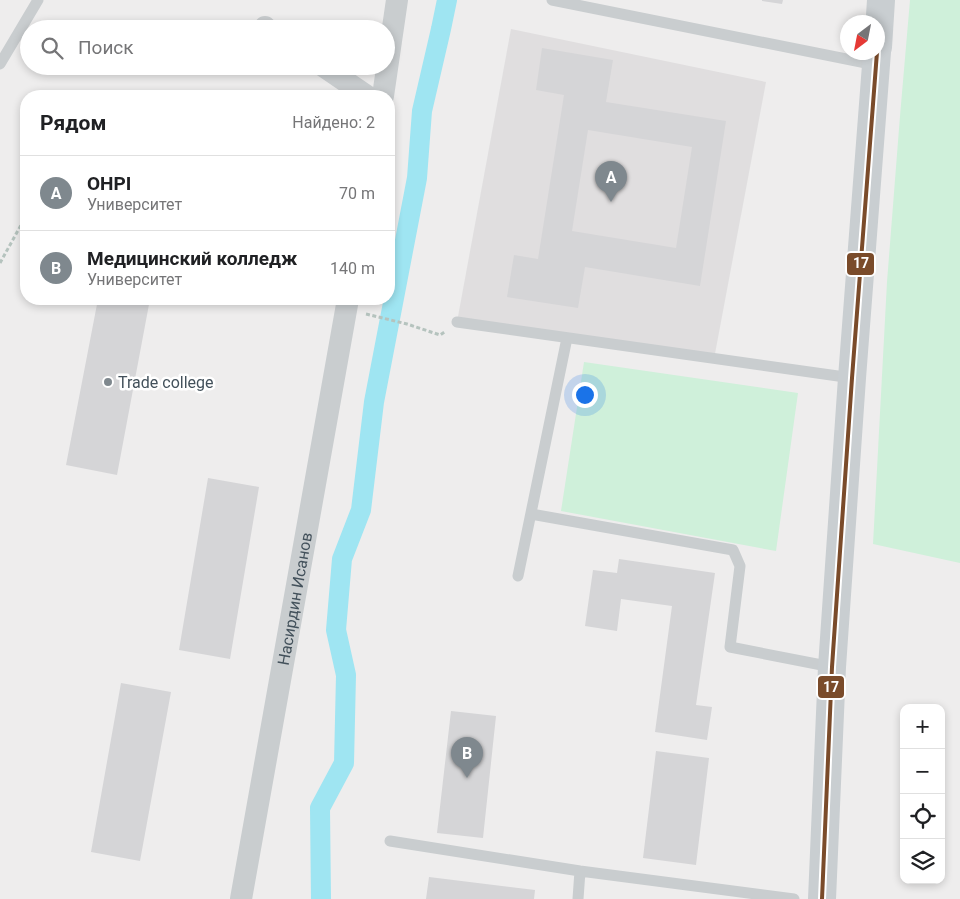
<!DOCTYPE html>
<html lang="ru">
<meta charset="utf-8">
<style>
body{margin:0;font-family:Roboto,sans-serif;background:#f2f2f2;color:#202124}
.controls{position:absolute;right:15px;bottom:15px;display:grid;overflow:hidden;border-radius:10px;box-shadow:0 2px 8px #0003}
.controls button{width:45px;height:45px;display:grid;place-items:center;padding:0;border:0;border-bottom:1px solid #e0e0e0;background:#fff;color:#202124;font:25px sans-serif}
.compass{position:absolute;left:840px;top:15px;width:45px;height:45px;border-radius:50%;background:#fff;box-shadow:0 2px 8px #0003;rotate:212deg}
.you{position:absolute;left:584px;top:394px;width:18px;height:18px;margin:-12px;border:4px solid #fff;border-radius:50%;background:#1a73e8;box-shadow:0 0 0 8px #1a73e833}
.badge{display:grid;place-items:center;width:32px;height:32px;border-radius:50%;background:#7f888e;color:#fff;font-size:16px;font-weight:700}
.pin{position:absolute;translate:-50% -41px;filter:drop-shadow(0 1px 2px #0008)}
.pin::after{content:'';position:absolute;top:26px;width:18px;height:15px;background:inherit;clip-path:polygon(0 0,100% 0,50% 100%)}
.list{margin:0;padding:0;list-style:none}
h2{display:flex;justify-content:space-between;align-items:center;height:65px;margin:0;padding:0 20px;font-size:21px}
h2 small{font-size:16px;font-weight:400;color:#757577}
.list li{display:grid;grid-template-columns:32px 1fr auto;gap:15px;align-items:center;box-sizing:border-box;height:75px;padding:0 20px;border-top:1px solid #e0e0e0}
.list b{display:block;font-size:19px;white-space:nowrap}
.list p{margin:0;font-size:16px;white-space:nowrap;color:#757577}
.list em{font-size:16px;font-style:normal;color:#757577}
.icon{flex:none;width:28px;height:28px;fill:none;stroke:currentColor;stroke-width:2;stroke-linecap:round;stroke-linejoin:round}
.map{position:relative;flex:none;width:960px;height:899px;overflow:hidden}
.search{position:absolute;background:#fff;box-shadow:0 2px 8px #0003;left:20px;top:20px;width:375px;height:55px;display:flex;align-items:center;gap:12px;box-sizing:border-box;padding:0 18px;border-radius:28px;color:#757577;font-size:19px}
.panel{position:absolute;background:#fff;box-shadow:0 2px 8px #0003;left:20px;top:90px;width:375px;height:215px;border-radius:20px}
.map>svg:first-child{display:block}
.education{fill:#e0dedf}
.green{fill:#cff0da}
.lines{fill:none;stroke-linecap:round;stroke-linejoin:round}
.canal{stroke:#9fe5f2;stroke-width:20}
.building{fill:#d5d5d7;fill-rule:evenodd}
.path{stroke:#b5c3be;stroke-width:3;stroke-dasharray:4 2.5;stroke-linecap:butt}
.lane{stroke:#c9cdcf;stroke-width:11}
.street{stroke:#c9cdcf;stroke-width:22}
.secondary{stroke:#c9ced1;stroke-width:28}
.bus-1-casing{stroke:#fff;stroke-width:8}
.bus-1{stroke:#7a4b2a;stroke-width:4}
.poi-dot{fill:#7f888e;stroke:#fff;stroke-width:2}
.labels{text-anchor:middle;stroke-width:5;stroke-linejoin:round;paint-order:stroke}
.poi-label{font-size:16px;fill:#43515b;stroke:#fff;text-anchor:start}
.street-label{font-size:16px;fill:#43515b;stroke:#fff}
.line-badge{stroke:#fff;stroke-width:2}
.badge-label{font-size:14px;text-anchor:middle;font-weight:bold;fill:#fff}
</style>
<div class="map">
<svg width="960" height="899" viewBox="0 0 960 899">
<rect width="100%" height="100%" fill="#eeeded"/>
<path class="education" d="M511,29L766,82L714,359L457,322Z"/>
<path class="green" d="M910,0H960V563L873,544L887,282L900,116Z
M584,362L798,393L776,551L561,511Z"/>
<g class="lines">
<path class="canal" d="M321,899L320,808L344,763L346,675L336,630L342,559L361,510L374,402L417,178L422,111L441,29L447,0"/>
</g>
<path class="building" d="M762,0H783L782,4L762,1Z
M542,48L613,60L606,102L726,121L700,286L585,267L578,308L507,297L514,255L538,259L564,95L536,90ZM588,130L692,147L676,248L572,231Z
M190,92L209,95V96H189Z
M98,299H150L117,475L66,465Z
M208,478L259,487L230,659L179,650Z
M619,559L715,573L696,705L712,707L707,740L655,732L672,606L621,599L617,631L585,626L593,570L617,573Z
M121,683L171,692L140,861L91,852Z
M451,711L496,716L483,838L437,833Z
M656,751L709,758L696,865L643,858Z
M429,877L535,890L534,899H426Z"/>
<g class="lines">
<path class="path" d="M0,263L26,216
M366,314L407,324L440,335L446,331"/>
<path class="lane" d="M552,0L876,65
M0,64L38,0
M457,322L852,378
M531,514L733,550L740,566L730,647L832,667
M518,576L567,338
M390,841L580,871L794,899
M578,899L580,871"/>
<g class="street">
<path d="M265,27L267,29"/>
<path d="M323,66L367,96"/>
<path d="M383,96L397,0"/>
<path id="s1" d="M241,899L348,299"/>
</g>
<path class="secondary" d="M878,47L881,0
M822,899L832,667L852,378L877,52"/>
<defs>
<path id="bus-1" d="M822,899L832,667L852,378L877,52"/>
</defs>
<use href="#bus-1" class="bus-1-casing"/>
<use href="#bus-1" class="bus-1"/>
</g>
<circle class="poi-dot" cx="108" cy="382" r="5"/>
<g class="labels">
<g class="poi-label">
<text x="118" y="388">Trade college</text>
</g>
<g class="street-label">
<text dy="6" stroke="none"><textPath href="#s1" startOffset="305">Насирдин Исанов</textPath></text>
</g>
</g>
<g class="line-badge">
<rect x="846" y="252" width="29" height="24" rx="5" fill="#7a4b2a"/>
<rect x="817" y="675" width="28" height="24" rx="5" fill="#7a4b2a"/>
</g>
<g class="badge-label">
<text x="861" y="268">17</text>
<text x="831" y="692">17</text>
</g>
</svg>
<div class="controls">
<button>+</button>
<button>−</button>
<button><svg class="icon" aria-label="locate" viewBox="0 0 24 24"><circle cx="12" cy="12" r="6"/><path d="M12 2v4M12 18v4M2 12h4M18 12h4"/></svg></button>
<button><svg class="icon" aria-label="layers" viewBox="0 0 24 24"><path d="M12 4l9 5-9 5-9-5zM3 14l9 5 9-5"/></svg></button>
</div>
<svg class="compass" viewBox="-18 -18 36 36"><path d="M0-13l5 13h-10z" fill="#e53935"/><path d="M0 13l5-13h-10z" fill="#757577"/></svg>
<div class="you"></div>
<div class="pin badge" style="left:611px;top:202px">A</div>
<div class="pin badge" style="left:467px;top:778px">B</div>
<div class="search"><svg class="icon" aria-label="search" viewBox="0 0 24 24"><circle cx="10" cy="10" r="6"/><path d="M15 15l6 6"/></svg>Поиск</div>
<section class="panel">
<h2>Рядом<small>Найдено: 2</small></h2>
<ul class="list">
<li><span class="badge">A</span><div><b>OHPI</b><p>Университет</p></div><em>70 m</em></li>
<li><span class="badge">B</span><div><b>Медицинский колледж</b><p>Университет</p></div><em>140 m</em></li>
</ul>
</section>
</div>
